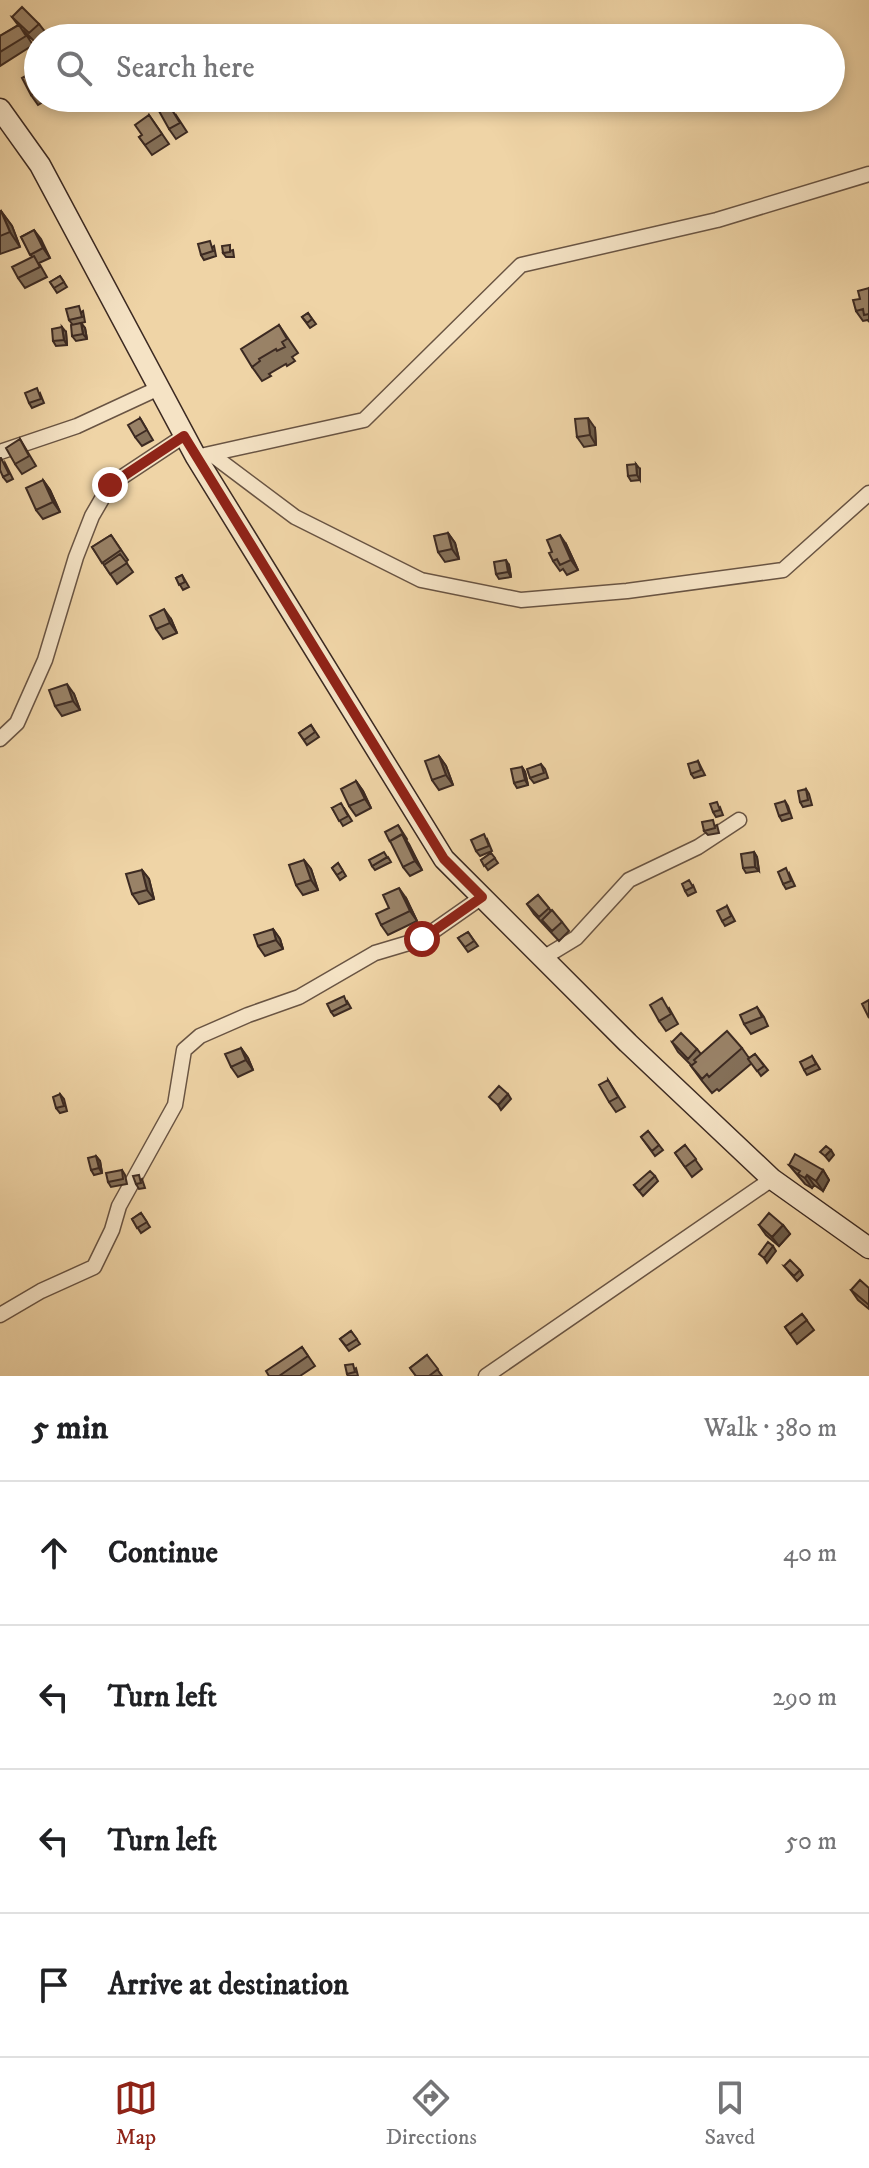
<!DOCTYPE html>
<meta charset="utf-8">
<style>
body{margin:0;font-family:"IM FELL DW Pica",serif;background:#f2f2f2;color:#202124}
.stop{position:absolute;width:24px;height:24px;margin:-18px;border:6px solid #8f2418;border-radius:50%;background:#fff}
.stop.end{background:#8f2418;border-color:#fff;box-shadow:0 2px 8px #0008}
.list{margin:0;padding:0;list-style:none}
h2{display:flex;justify-content:space-between;align-items:center;height:104px;margin:0;padding:0 32px;font-size:34px}
h2 small{font-size:26px;font-weight:400;color:#757577}
.list li{display:grid;grid-template-columns:52px 1fr auto;gap:24px;align-items:center;box-sizing:border-box;height:144px;padding:0 32px;border-top:2px solid #e0e0e0}
.list b{display:block;font-size:30px;white-space:nowrap}
.list em{font-size:26px;font-style:normal;color:#757577}
.icon{flex:none;width:44px;height:44px;fill:none;stroke:currentColor;stroke-width:2;stroke-linecap:round;stroke-linejoin:round}
.map{position:relative;flex:none;width:869px;height:1376px;overflow:hidden}
.search{position:absolute;background:#fff;box-shadow:0 4px 12px #0003;left:24px;right:24px;top:24px;height:88px;display:flex;align-items:center;gap:20px;box-sizing:border-box;padding:0 28px;border-radius:44px;color:#757577;font-size:30px}
.sheet{height:680px;background:#fff}
nav{display:flex;justify-content:space-around;align-items:center;box-sizing:border-box;height:112px;border-top:2px solid #e0e0e0;background:#fff;font-size:22px;color:#757577}
nav a{display:grid;justify-items:center;gap:4px}
nav .on{color:#8f2418}
.map>svg:first-child{display:block}
.lines{fill:none;stroke-linecap:round;stroke-linejoin:round}
.street-casing{stroke:#695443;stroke-width:17}
.secondary-casing{stroke:#3c2a22;stroke-width:23}
.street{stroke:#f5e3c5;stroke-width:14}
.secondary{stroke:#f5e3c5;stroke-width:20}
.wall{fill:#847059;stroke:#3c2a22;stroke-width:2}
.shaded-wall{fill:#6b5b48;stroke:#3c2a22;stroke-width:2}
.building{fill:#998267;stroke:#3c2a22;stroke-width:2}
.route{stroke:#8f2418;stroke-width:10}
</style>
<div class="map">
<svg width="869" height="1376" viewBox="0 0 869 1376">
<rect width="100%" height="100%" fill="#efd4a6"/>
<filter id="stains"><feTurbulence type="fractalNoise" baseFrequency=".0025" numOctaves="4"/><feColorMatrix values="0 0 0 0 .2 0 0 0 0 .09 0 0 0 0 .02 0 0 0 .5 -.17"/></filter>
<radialGradient id="worn" r=".72"><stop offset=".6" stop-color="#630" stop-opacity="0"/><stop offset="1" stop-color="#630" stop-opacity=".3"/></radialGradient>
<g class="lines">
<defs>
<path id="street" d="M0,452L77,426L159,388
M211,454L295,517L421,580L521,600L627,591L783,570L869,493
M196,457L364,420L521,265L717,220L869,174
M0,739L17,723L45,660L76,557L92,516L110,485L184,436
M543,958L576,938L629,880L698,847L739,820
M0,1315L41,1291L94,1267L112,1230L119,1206L175,1105L184,1050L200,1036L248,1015L299,997L375,953L422,939L482,897
M486,1376L772,1179"/>
<path id="secondary" d="M0,109L40,165L196,457L444,859L628,1043L772,1179L869,1248"/>
</defs>
<use href="#street" class="street-casing"/>
<use href="#secondary" class="secondary-casing"/>
<use href="#street" class="street"/>
<use href="#secondary" class="secondary"/>
</g>
<path class="wall" d="M12,17L39,24L46,33L41,38H38V41L36,43L23,30L33,45L0,66V36L18,25Z
M33,72L38,78V98H50L38,105L31,95Z
M149,115L169,144L152,155L139,137L142,135Z
M176,115L187,132L176,139L169,129Z
M1,211L12,226L20,247L0,254V212Z
M34,230L50,258L39,263L47,277L25,288L18,278L32,257L21,237Z
M214,246L216,256L204,260L201,255Z
M233,250L234,257H226L223,253Z
M60,276L67,287L57,293L50,282Z
M869,288V322L868,320L863,321L856,311L860,299Z
M83,311L85,322L81,323L85,328L87,339L76,341L72,336V324L69,320Z
M308,313L316,324L310,328L302,317Z
M279,325L298,353L292,357L295,361L287,366L286,364L269,374L271,376L262,381L252,367Z
M66,332L67,345L56,346L53,341Z
M40,393L44,403L32,408L29,403Z
M140,418L153,440L142,446L135,437Z
M595,428L596,445L584,447L577,437Z
M20,439L36,466L22,474L15,464Z
M5,463L13,479L7,482L3,477Z
M640,469V480L631,481L628,476Z
M43,480L50,490L60,512L43,519L36,510Z
M448,533L455,543L459,559L445,562L438,552Z
M111,535L128,560L126,562L133,572L117,584L92,547Z
M566,544L578,570L567,575L563,569L560,571L553,561Z
M509,565L511,577L499,579L496,574Z
M182,575L189,587L183,590L176,578Z
M171,619L177,633L163,639L156,629Z
M74,694L80,710L62,716L55,706Z
M311,725L319,737L307,745L299,733Z
M439,756L446,766L453,785L439,790L432,780Z
M698,761L705,775L694,778L691,774Z
M541,764L545,769L548,778L534,783L530,778Z
M522,767L525,772L528,785L517,788L514,783Z
M356,781L363,791L371,808L356,816L349,806Z
M806,789L809,794L812,805L803,807L800,802Z
M785,801L788,806L792,818L782,821L779,816Z
M720,807L723,815L716,817L713,812Z
M332,808H344L352,821L343,826Z
M398,825L407,839L406,840L422,870L410,876L403,867Z
M717,825L719,833L708,835L704,831Z
M487,839L492,851L480,856L476,851Z
M754,852L757,857L759,871L746,873L743,868Z
M491,853L498,863L488,870L481,860Z
M388,857L391,862L375,870L372,866Z
M304,860L311,869L318,890L303,895L296,885Z
M338,863L346,876L340,880L332,868Z
M142,870L149,879L154,899L139,904L132,894Z
M789,873L795,886L786,889L783,884Z
M693,885L696,892L688,896L685,891Z
M538,895L551,911L562,922L569,931L559,941L534,914L527,904Z
M406,898L417,921L388,935L381,925L389,908Z
M727,906L735,921L725,926L722,921Z
M273,929L280,939L283,949L265,956L258,946Z
M468,932L478,946L468,952L458,938Z
M347,1001L351,1008L334,1016L331,1012Z
M757,1007L764,1017L768,1026L751,1034L744,1024Z
M669,1008L678,1024L666,1031L659,1021Z
M672,1042L697,1049L701,1054L742,1048L749,1058L755,1054L768,1070L761,1076L752,1063L719,1091L717,1089L712,1093L702,1081L691,1066H692L678,1052Z
M241,1048L248,1058L253,1070L238,1077L231,1067Z
M812,1056L820,1069L807,1075L804,1070Z
M608,1080L625,1107L616,1112L609,1102Z
M60,1094L64,1099L67,1111L60,1113L56,1108Z
M648,1131L663,1150L655,1156L641,1137Z
M685,1145L702,1169L692,1177L675,1153Z
M96,1156L100,1161L102,1173L94,1175L91,1170Z
M789,1165L823,1170L829,1180L823,1191L814,1185L812,1188L805,1184Z
M122,1170L125,1175L127,1184L111,1187L108,1182Z
M655,1176L658,1181L643,1196L634,1185Z
M142,1179L145,1188L139,1189L136,1184Z
M141,1213L150,1227L141,1233L132,1219Z
M759,1225H783L790,1234L779,1246L766,1235Z
M784,1266L800,1270L803,1275L797,1281Z
M869,1288V1309L858,1300L851,1290Z
M802,1314L814,1330L797,1344L785,1327Z
M351,1331L360,1344L349,1351L340,1339Z
M302,1347L315,1366L300,1376H269Z
M427,1355L442,1376H416L410,1368Z
M356,1368L358,1376H348L347,1374Z"/>
<path class="shaded-wall" d="M1,211L12,226L20,247L10,232Z
M34,230L41,239L50,258L43,248Z
M81,323L85,328L87,339L83,334Z
M62,327L66,332L67,345L64,340Z
M588,418L595,428L596,445L590,435Z
M636,464L640,469V480L637,475Z
M43,480L50,490L60,512L53,502Z
M448,533L455,543L459,559L452,549Z
M560,535L566,544L578,570L571,560Z
M506,560L509,565L511,577L508,572Z
M164,609L171,619L177,633L170,623Z
M67,684L74,694L80,710L73,701Z
M439,756L446,766L453,785L446,775Z
M522,767L525,772L528,785L525,780Z
M356,781L363,791L371,808L365,799Z
M402,834L409,844L422,870L415,861Z
M754,852L757,857L759,871L755,867Z
M304,860L311,869L318,890L311,880Z
M142,870L149,879L154,899L147,890Z
M399,888L406,898L417,921L410,911Z
M273,929L280,939L283,949L276,940Z
M241,1048L248,1058L253,1070L246,1060Z
M508,1094L511,1099L501,1110L498,1105Z
M831,1150L834,1155L829,1161L825,1156Z
M96,1156L100,1161L102,1173L99,1168Z
M823,1170L829,1180L823,1191L816,1181Z
M807,1175L814,1185L812,1188L805,1178Z
M783,1225L790,1234L779,1246L772,1237Z
M773,1246L776,1251L767,1263L764,1258Z"/>
<path class="building" d="M22,7L39,24L29,33L12,17Z
M19,25L26,36L0,52V36Z
M33,72L38,80V91L31,95L22,78Z
M169,105L180,123L169,129L159,111Z
M149,115L162,134L145,145L139,137L142,135L135,125Z
M1,211L10,232L0,236V212Z
M34,230L43,248L30,255L21,237Z
M210,241L213,251L201,255L198,244Z
M230,245V252L223,253L222,246Z
M34,256L40,267L18,278L12,267Z
M60,276L64,282L54,288L50,282Z
M869,288V314L864,315L863,309L856,311L853,300L860,299L858,291Z
M79,306L82,317L69,320L66,309Z
M308,313L312,319L307,323L302,317Z
M81,323L83,334L72,336L71,325Z
M279,325L287,339L282,342L285,347L277,351L276,349L259,359L260,361L252,367L241,349Z
M62,327L64,340L53,341L52,329Z
M37,388L41,399L29,403L25,393Z
M140,418L147,430L135,437L128,425Z
M588,418L590,435L577,437L575,419Z
M20,439L29,456L15,464L6,448Z
M0,458H1L9,474L3,477L0,470Z
M636,464L637,475L628,476L627,465Z
M43,480L53,502L36,510L26,488Z
M448,533L452,549L438,552L434,536Z
M111,535L121,550L102,563L92,547Z
M560,535L571,560L560,565L557,559L553,561L549,553L552,552L547,540Z
M120,554L127,563L110,574L104,565Z
M506,560L508,572L496,574L494,562Z
M182,575L185,582L179,585L176,578Z
M164,609L170,623L156,629L150,616Z
M67,684L73,701L55,706L49,690Z
M311,725L315,732L304,740L299,733Z
M439,756L446,775L432,780L425,761Z
M698,761L701,770L691,774L688,764Z
M541,764L544,773L530,778L527,769Z
M522,767L525,780L514,783L511,769Z
M356,781L365,799L349,806L341,789Z
M806,789L808,800L800,802L798,791Z
M785,801L789,813L779,816L775,804Z
M717,802L720,810L713,812L710,804Z
M341,803L348,816L339,821L332,808Z
M713,820L715,828L704,831L702,822Z
M398,825L403,834L390,841V842L385,832Z
M402,834L415,861L403,867L390,841Z
M484,834L489,846L476,851L471,840Z
M384,852L387,857L372,866L369,860Z
M754,852L755,867L743,868L741,854Z
M491,853L495,858L484,866L481,860Z
M304,860L311,880L296,885L289,865Z
M338,863L343,871L337,875L332,868Z
M786,868L791,881L783,884L778,872Z
M142,870L147,890L132,894L126,874Z
M689,880L693,887L685,891L682,884Z
M399,888L410,911L381,925L376,914L389,908L383,895Z
M538,895L549,908L539,917L527,904Z
M727,906L731,916L722,921L717,911Z
M552,910L562,922L552,931L542,920Z
M273,929L276,940L258,946L254,935Z
M468,932L474,941L465,947L458,938Z
M344,996L347,1004L331,1012L327,1004Z
M662,998L671,1014L659,1021L650,1005Z
M869,1000V1018L862,1004Z
M757,1007L762,1017L744,1024L740,1015Z
M727,1031L742,1048L709,1077L707,1074L702,1079L691,1066L696,1062L694,1060Z
M681,1033L697,1049L688,1059L672,1042Z
M241,1048L246,1060L231,1067L225,1054Z
M755,1054L764,1066L757,1071L748,1059Z
M812,1056L816,1064L804,1070L800,1062Z
M608,1080L618,1097L609,1102L599,1085Z
M499,1086L508,1094L498,1105L489,1097Z
M60,1094L64,1106L56,1108L53,1097Z
M648,1131L659,1145L652,1151L641,1137Z
M685,1145L696,1159L685,1167L675,1153Z
M826,1146L831,1150L825,1156L820,1152Z
M795,1154L823,1170L816,1181L807,1175L805,1178L798,1174L800,1171L789,1165Z
M96,1156L99,1168L91,1170L88,1158Z
M122,1170L123,1179L108,1182L106,1173Z
M650,1171L655,1176L639,1191L634,1185Z
M139,1175L141,1183L136,1184L133,1176Z
M141,1213L147,1222L137,1228L132,1219Z
M769,1213L783,1225L772,1237L759,1225Z
M768,1242L773,1246L764,1258L759,1254Z
M790,1260L800,1270L794,1276L784,1266Z
M860,1280L869,1288V1305L851,1290Z
M802,1314L807,1320L790,1334L785,1327Z
M351,1331L357,1339L346,1346L340,1339Z
M302,1347L308,1356L279,1376H269L266,1371Z
M427,1355L438,1369L429,1376H416L410,1368Z
M353,1364L355,1372L347,1374L345,1365Z"/>
<g class="lines">
<path class="route" d="M110,485L184,436L444,859L482,897L422,939"/>
</g>
<rect width="100%" height="100%" filter="url(#stains)"/>
<rect width="100%" height="100%" fill="url(#worn)"/>
</svg>
<div class="stop" style="left:422px;top:939px"></div>
<div class="stop end" style="left:110px;top:485px"></div>
<div class="search"><svg class="icon" aria-label="search" viewBox="0 0 24 24"><circle cx="10" cy="10" r="6"/><path d="M15 15l6 6"/></svg>Search here</div>
</div>
<section class="sheet">
<h2>5 min<small>Walk · 380 m</small></h2>
<ul class="list">
<li><svg class="icon" aria-label="ahead" viewBox="0 0 24 24"><path d="M12 20V5M6 11l6-6 6 6"/></svg><div><b>Continue</b></div><em>40 m</em></li>
<li><svg class="icon" aria-label="left" viewBox="0 0 24 24"><path d="M17 20v-9H6M10 6l-5 5 5 5"/></svg><div><b>Turn left</b></div><em>290 m</em></li>
<li><svg class="icon" aria-label="left" viewBox="0 0 24 24"><path d="M17 20v-9H6M10 6l-5 5 5 5"/></svg><div><b>Turn left</b></div><em>50 m</em></li>
<li><svg class="icon" aria-label="arrive" viewBox="0 0 24 24"><path d="M6 21V4h12l-3 4 3 4H6"/></svg><div><b>Arrive at destination</b></div></li>
</ul>
</section>
<nav>
<a class="on"><svg class="icon" aria-label="map" viewBox="0 0 24 24"><path d="M3 6l6-2 6 2 6-2v14l-6 2-6-2-6 2zM9 4v14M15 6v14"/></svg>Map</a>
<a><svg class="icon" aria-label="directions" viewBox="0 0 24 24"><path d="M12 3l9 9-9 9-9-9zM9 14v-3h6M13 9l2 2-2 2"/></svg>Directions</a>
<a><svg class="icon" aria-label="saved" viewBox="0 0 24 24"><path d="M7 4h10v16l-5-4-5 4z"/></svg>Saved</a>
</nav>
